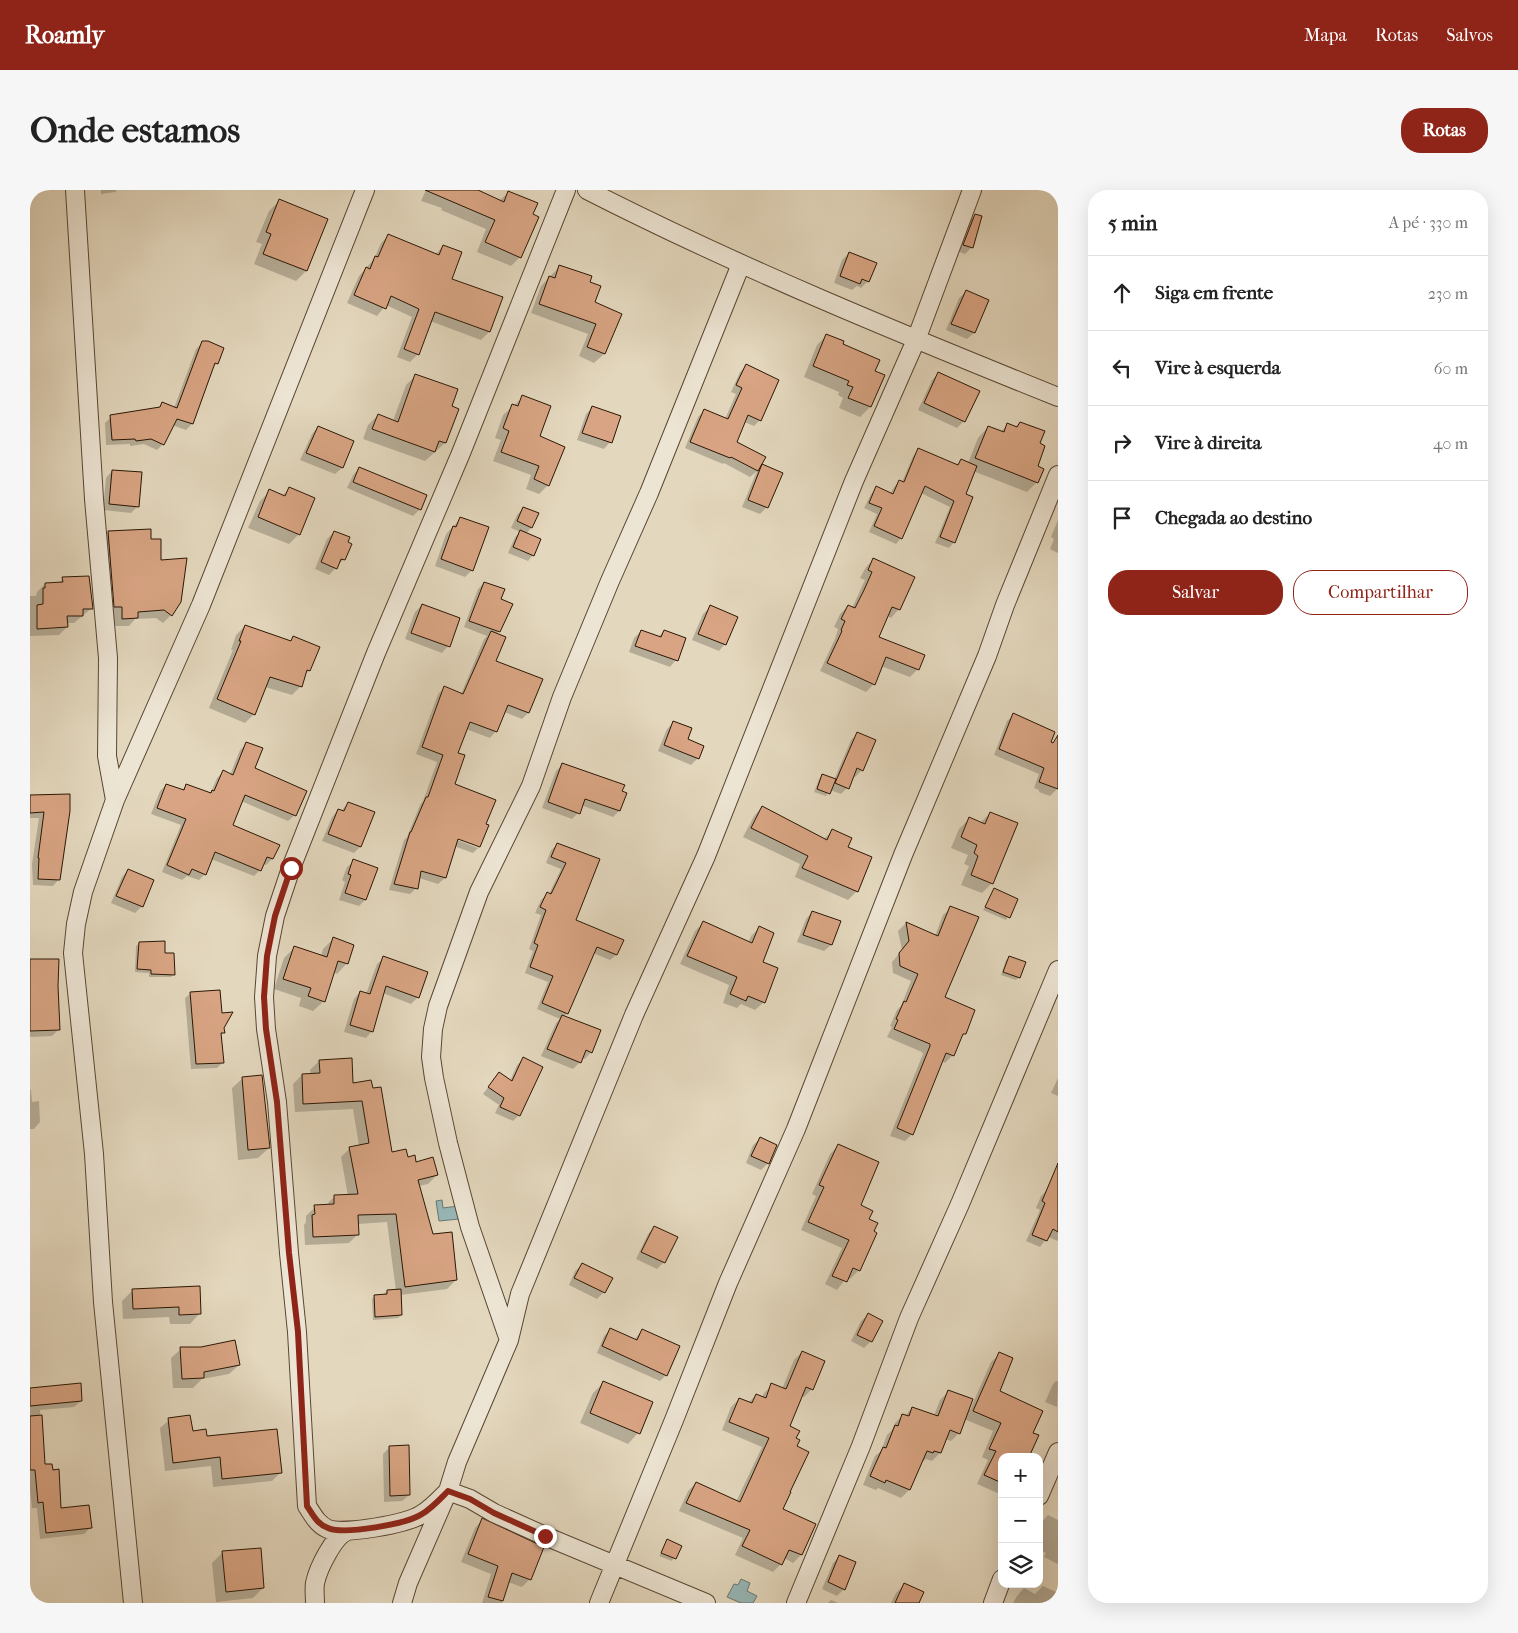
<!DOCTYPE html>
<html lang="pt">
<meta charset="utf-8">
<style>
body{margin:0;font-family:"IM FELL French Canon",serif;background:#f6f6f6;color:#222}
.controls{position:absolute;right:15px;bottom:15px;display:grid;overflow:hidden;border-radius:10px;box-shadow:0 5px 20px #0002}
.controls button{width:45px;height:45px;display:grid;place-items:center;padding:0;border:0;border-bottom:1px solid #e0e0e0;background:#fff;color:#222;font:25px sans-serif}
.stop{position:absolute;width:15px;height:15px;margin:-11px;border:4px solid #8f2418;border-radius:50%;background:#fff}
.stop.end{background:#8f2418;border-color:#fff;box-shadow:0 1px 5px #0008}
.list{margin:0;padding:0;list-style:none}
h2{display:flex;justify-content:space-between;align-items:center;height:65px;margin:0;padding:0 20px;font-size:21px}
h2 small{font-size:16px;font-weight:400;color:#767676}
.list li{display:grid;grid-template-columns:32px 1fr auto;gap:15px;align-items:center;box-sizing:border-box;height:75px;padding:0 20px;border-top:1px solid #e0e0e0}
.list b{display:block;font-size:19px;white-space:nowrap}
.list em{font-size:16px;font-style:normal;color:#767676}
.actions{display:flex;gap:10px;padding:15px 20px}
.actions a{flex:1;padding:11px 0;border:1px solid #8f2418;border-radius:20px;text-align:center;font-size:18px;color:#8f2418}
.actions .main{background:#8f2418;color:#fff}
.icon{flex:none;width:28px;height:28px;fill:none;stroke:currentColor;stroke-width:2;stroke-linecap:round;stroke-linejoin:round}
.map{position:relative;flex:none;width:1028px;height:1413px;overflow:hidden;border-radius:20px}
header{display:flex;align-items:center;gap:30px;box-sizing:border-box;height:70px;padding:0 25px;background:#8f2418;color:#fff}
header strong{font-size:24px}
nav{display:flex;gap:28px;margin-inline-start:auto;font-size:18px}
.intro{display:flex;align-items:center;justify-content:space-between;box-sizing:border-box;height:120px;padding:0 30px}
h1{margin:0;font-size:35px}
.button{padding:12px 22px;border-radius:20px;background:#8f2418;color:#fff;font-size:18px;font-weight:700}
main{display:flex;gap:30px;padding:0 30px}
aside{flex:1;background:#fff;border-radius:20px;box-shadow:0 5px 20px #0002}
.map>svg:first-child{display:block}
.water{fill:#97b8b9;stroke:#6b7771}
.shadow{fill:#0003;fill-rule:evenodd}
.building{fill:#d8a483;stroke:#2a1604}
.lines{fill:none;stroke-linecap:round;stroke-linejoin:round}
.street-casing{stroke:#584632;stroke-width:20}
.street{stroke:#ede5d4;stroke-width:18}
.route{stroke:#8f2418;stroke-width:6}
</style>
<header>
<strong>Roamly</strong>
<nav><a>Mapa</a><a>Rotas</a><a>Salvos</a></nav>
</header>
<div class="intro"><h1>Onde estamos</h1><a class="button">Rotas</a></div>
<main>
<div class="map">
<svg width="1028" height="1413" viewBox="0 0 1028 1413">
<rect width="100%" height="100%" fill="#e3d7bd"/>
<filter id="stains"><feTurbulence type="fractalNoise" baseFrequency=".004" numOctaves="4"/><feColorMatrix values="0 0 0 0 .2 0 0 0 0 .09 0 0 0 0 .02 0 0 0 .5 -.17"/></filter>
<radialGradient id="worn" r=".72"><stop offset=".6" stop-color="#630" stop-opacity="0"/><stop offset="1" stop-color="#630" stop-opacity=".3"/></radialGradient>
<path class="water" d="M412,1010L413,1018L428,1016L429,1029L409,1031L406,1011Z
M711,1389L720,1393L717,1401L727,1406L723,1413H711L697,1407L704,1394L708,1395Z"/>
<path class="shadow" d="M71,0H87L85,2L71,4Z
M396,0H444L469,11L479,2L502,25L490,67L481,76L447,62L456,39L411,20L412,18L391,11Z
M249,11L296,29L276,81L266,91L224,74L232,54L226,52L239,21Z
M945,25L942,57L935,64L927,61L938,32Z
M358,46L406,64L413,56L420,90L472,108L459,142L451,150L400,131L388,164L380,172L367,167L382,127L356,115L347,126L317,113L329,86L344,69L351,53Z
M819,63L838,91L831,98L827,96L822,100L804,93L812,70Z
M530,76L558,93L564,113L590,124L574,164L564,173L549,166L558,144L501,123L511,96Z
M936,102L957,111L944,143L937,149L916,140L929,108Z
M797,145L811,155L844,182L853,186L840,217L830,227L809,218L813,208L808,205L809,202L774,187L787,155Z
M172,153L187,173L182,178L162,234L156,240L142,235L133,254L127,260L114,254L100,256V254L76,255L75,233L81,227L127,219L133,214L144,218L166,159Z
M716,176L730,230L724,236L714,232L705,253L734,267L727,281L720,287L694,273L693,274L655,258L668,227L674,221L695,229L706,204L701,202L710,182Z
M909,183L934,231L927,238L888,220L902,190Z
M386,185L420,217L415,253L395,271L333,249L338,235L348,225L363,231L376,195Z
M493,207L508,247L518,295L509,304L496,299L501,285L463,271L471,250L465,248L473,225Z
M563,217L580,252L574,259L547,250L556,224Z
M990,233L1008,254L1007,292L997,302L943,281L934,305L924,352L919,358L905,353L920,317L891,303L871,348L866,354L839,342L847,324L834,318L841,304L847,298L860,304L864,297L869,291L872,292L883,266L889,260L926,275L932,270L938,273L948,248L958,237L970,242L978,235L985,237Z
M288,237L312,278L305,284L270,270L282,244Z
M733,276L751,283L736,318L730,324L712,317L727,281Z
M329,278L390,319L383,326L317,298L323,285Z
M82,281L108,316L101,323L73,320L76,288Z
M259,299L269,344L259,354L218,338L230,311L240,301L252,306Z
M493,318L501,338L496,344L503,365L498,371L478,363L485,347L490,342L481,338L487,325Z
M430,329L442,380L435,387L405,376L416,344Z
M1028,330V363L1020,359L1024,349L1021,347Z
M120,340V350L130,371L141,425L133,433L126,428L105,429L99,436H84V424L76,425L70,351L78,342Z
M304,342L314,369L299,385L285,379L297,349Z
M844,369L884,387L868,420L861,428L857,426L847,447L888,479L880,487L851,476L844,494L836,502L790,481L805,449L808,439L804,437L810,424L818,416L822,418L835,390L830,388L836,377Z
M33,389L62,418L44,433H36L37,437L29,445L0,446V406H6L7,402L15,394L28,393Z
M454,393L470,409L469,441L466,444L464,471L498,523L492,529L474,522L466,541L460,548L436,539L427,564L424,595L455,634L449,657L443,663L424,656L415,688L408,694L389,688L386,698L380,704L359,700L374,650L377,647L390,615L393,611L407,572L386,564L408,504L414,498L431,504L454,449L457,446L434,437L448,399ZM422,645L448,655V658L422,648Z
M392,415L418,456L412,463L375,449L385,422Z
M680,417L695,454L689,461L662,450L673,424Z
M215,436L259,452L263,448L279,480L274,486L271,496L262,505L235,497L224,524L215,533L179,518L203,460H201L206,445Z
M611,441L628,447L634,441L646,470L640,477L599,462L604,448Z
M983,525L1019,553L1028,557V596L1026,600L1020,606L1009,602V600L1004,598L1009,584L964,565L977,531Z
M644,532L668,568L661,575L628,561L637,539Z
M828,543L832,580L825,587L823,586L817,598L811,604L800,600L796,606L784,602L789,589L792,586L804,590L821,550Z
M216,554L223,579L265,625L258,631L211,611L201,636L242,669L236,675L233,674L230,680L224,686L181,669L175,684L169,690L157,686L152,690L132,682L151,635L121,624L130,601L136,595L151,601L157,595L180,604L187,588L193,582L200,585L210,560Z
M532,575L595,604L589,621L583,627L551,615L548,623L542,629L512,618L526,581Z
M0,606H39L29,689L23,696L3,695L2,674L9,628H0Z
M318,613L330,657L324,663L292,651L302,627L308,620L311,621Z
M732,617L794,649L802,641L817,658L827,701L818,710L765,687L770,674L713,647L724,626Z
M960,623L962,693L952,703L931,695L939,676L934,674L938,665L921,658L929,639L939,629L950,633Z
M527,655L568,670L544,730L586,765L580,770L563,763L537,823L534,827L561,862L555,869L551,868L550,872L543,879L511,866L526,833L530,829L507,819L518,792L495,783L503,761L499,759L511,725L505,723L511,710L517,704H519L531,679L516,673L521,660Z
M324,671L335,710L329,716L309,710L315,692L312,690L317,677Z
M98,680L112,716L105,723L81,713L92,687Z
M964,700L987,710L976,730L953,720Z
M921,718L913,808L935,843L929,849L923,865L915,873L912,871L882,944L875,951L860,946L893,864L892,862L857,847L862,837L860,836L867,820L871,816L881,791L863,783L862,772L872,760L868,741L876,733L905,746L913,725Z
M782,722L801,755L794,761L767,752L776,729Z
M673,733L718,753L721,746L729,738L734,812L725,820L711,814L707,818L693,813L699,795L650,774L665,741Z
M303,749L317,773L307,784L303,782L294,811L283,821L269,816L271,808L244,799L254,768L264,758L291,766L293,759Z
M109,753L144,784L141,787H119V783L105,782L106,756Z
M979,767L989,787L986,790L971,785L976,770Z
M354,768L388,807L381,814L353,803L342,841L336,848L314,842L324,809L330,802L336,804L347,774Z
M0,770H28L29,839L22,846L0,847Z
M161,803L193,838V843L190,845L193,872L187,878L161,879L155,808Z
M493,869L489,925L483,931L465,923L469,915L453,904L469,883L480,891L487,875Z
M289,871L322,894L340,891L361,964L377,968L407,985L398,994L389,996L402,1045L426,1090L417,1099L370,1105L371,1125L368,1128L343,1130L342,1109L345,1106L354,1104L357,1101H366L357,1032L328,1034V1044L319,1053L275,1055L274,1035L276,1032V1026L285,1017L295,1016L304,1007L318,1006L311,967L320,958L329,956L323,919L265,922L263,894L272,885H281L280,880Z
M213,888L239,958L228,968L208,970L202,898Z
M1028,888V906L1021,903Z
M0,900H1L2,912L9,911L10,932L4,939H0Z
M730,949L738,973L731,980L716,973L723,955Z
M808,956L829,1016L837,1029L829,1080L820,1089L817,1087L807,1100L795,1094L812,1058L771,1040L786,1006L782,1004L800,964Z
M1018,999L1028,1004V1051L1018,1047L1010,1057L996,1051L1010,1020L1006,1018L1011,1006Z
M625,1037L634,1072L627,1079L606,1069L618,1044Z
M552,1075L574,1102L567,1109L539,1095L545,1081Z
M103,1100L170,1123L160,1134H140L139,1127L93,1129L92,1111Z
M838,1125L841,1151L834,1158L821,1151L831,1131Z
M580,1140L604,1150L612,1140L636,1185L630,1191L567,1163L574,1146Z
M151,1159L209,1175L199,1184L172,1189L163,1198H143L141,1168Z
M772,1162L782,1199L774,1207L771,1206L759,1237L765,1248L752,1320L785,1335L771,1365L763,1373L754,1368L751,1374L743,1382L705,1365L713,1348L649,1321L658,1301L666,1293L706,1312L732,1257L692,1240L701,1217L709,1209L718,1213L726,1205L732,1207L734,1203L742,1195L752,1199L764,1170Z
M970,1164L968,1202L1012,1222L972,1267V1305L947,1294L958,1270L952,1267L963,1241L934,1229L929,1243L921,1251L915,1249L910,1263L902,1271L896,1269L894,1271L892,1270L879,1300L871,1308L848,1298L846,1300L833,1295L845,1266L851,1261L857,1245L862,1240L865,1233L873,1225L875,1226L882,1218L904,1226L910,1210L918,1202L940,1220L961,1172Z
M1026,1191L1028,1192L1027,1217L1015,1212L1023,1194Z
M574,1192L622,1213L608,1243L598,1254L550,1233L563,1203Z
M0,1199L51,1211L44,1217L10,1220L14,1276L29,1320L60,1338L54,1344L10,1349L7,1318H2L0,1299Z
M139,1230L161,1243L176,1247L251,1282L242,1291L183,1297L181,1276L135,1281L130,1238Z
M360,1257L379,1305L372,1311L354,1312L353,1264Z
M1018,1325L1028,1330V1374L1014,1367L1016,1363L1009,1360L1011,1333Z
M452,1330L500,1389L492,1397L478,1392L472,1413H452L461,1384L431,1372L445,1338Z
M637,1351L650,1356L642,1371L629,1366Z
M192,1363L233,1398L223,1408L186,1412L182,1373Z
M809,1367L814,1399L807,1406L792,1399L803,1373Z
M874,1395L887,1413H861L866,1403Z
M1013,1396L1028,1403V1413H983L987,1406L994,1398L1005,1404Z
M801,1410L808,1413H798Z"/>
<path class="building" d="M395,0H448L474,12L478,1L508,13L503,24L509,27L491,68L455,52L465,30Z
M249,9L298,29L277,81L233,64L241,44L236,42Z
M945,24L952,26L943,58L933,55Z
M358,44L409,65L413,55L432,62L422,89L473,107L460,142L405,122L389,165L374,159L389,119L361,106L356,119L324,105L336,77L340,79L345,66L348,67Z
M819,62L847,73L839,92L832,89L830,94L810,86Z
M529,75L562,86L560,92L571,96L565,112L592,124L575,164L557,157L566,134L509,114L519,86L525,88Z
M936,100L959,110L945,143L921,134Z
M796,144L814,151L813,154L850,170L845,181L855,185L841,217L818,208L823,197L817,195L819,191L783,176Z
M172,151H178L194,158L188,174L185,173L163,234L147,229L134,255L121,249L106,251L105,249L82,250L80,225L130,217L132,212L147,218Z
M716,174L749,190L731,231L718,225L707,252L736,267L728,281L701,267L700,268L660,252L674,219L698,229L712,198L706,195Z
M908,182L950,201L935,232L894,213Z
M385,184L428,199L422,216L429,219L416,253L409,251L405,262L342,239L348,224L368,232Z
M492,205L521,216L510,246L535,257L519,296L504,289L509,276L471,262L479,241L473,238L482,214L488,216Z
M562,216L591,226L582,253L552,243Z
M990,232L1015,241L1010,253L1015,256L1008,276L1014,279L1008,293L945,268L958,236L974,242L977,233L987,237Z
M288,236L324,251L313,278L276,263Z
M888,258L928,275L931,269L947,276L936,304L943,307L925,353L910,347L924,311L895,296L872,349L844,336L852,318L839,313L846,296L863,304L869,290L874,292Z
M732,274L753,283L738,318L718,310Z
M329,277L397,305L391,320L323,292Z
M82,280L112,282L109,317L79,314Z
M259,297L285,308L270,345L228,327L239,299L255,306Z
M493,317L509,323L502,338L487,331Z
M430,327L459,337L443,381L411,369L423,336L426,337Z
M121,339V349H131V370L157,368L151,412L142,426L134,420L108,422V428L92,429V417H84L78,341Z
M490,340L511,349L504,366L483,357Z
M304,341L320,347L318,352L322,354L315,370L311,369L307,379L291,372Z
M843,368L885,387L870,420L862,417L849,447L895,465L889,480L856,467L845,495L797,473L812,441L811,440L815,431L811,429L818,415L825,418L834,400L842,382L838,380Z
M59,386L63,419H53V426H37L38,437L7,439V415L13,414V398H15V393L33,392L32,387Z
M454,392L475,399L471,409L483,414L470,442L439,431Z
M392,414L430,428L420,457L381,443Z
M680,415L708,427L696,455L668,444Z
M215,435L261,451L263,446L290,457L280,481L277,480L272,497L240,487L225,525L187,509L211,451H209Z
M611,440L631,447L634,440L656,448L648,471L605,456Z
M461,441L476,447L466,471L513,489L499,523L478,515L467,542L440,532L428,563L435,565L425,594L466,610L456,634L459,635L450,657L428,649L416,688L391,681L388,699L364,694L380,642H381L396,607H398L413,565L392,557L414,496L433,504Z
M983,523L1025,542L1021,552L1023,553L1028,545V599L1009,592L1014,578L969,559Z
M643,531L662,538L658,549L674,556L669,569L634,555Z
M827,542L846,550L833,581L827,578L819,599L805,593Z
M216,552L233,558L225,578L277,601L266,626L215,605L203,635L250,655L243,669L237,667L231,681L185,662L176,685L162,679L159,685L137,675L156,629L127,618L136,594L154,600L156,594L181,603L182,600L184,601L193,580L203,585Z
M532,573L595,595L592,601L597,603L590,621L555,609L550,624L518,612Z
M792,584L806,589L800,604L787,599Z
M40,604V621L30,690L8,689L9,668H8L14,622L0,623V605Z
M318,612L345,622L331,657L298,644L308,619L314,621Z
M732,616L797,650L802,639L822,648L818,657L842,667L828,702L772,678L778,666L721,638Z
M960,622L988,633L963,694L941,685L948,666L944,663L947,655L931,647L939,627L955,634Z
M527,653L570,669L546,730L594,750L587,765L567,757L538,824L512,813L523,786L500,777L508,755L504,753L516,720L510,717L517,702L521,704L536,673L521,667Z
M323,669L348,678L336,710L315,703L321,685L318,684Z
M98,679L124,690L113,717L86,706Z
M964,698L988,709L980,728L955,717Z
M920,716L949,727L915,807L945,820L936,844H933L924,866L916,863L883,945L867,938L900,856V854L864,839L868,830L866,829L874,811L876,812L888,784L870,776L869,763L879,751L876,732L908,746Z
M782,721L811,731L802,755L773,745Z
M673,731L722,753L729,736L744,743L733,772L748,778L735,813L718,806L716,811L700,804L707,787L657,766Z
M303,747L324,755L318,774L308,771L295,812L278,806L281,798L253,789L264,756L297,767Z
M135,751V763H144L145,785L121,784V780L107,779L109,752Z
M353,766L398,782L389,808L356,796L343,842L320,835L330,801L340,804Z
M979,766L996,772L990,788L973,782Z
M0,769H29L28,796L30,840L0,841Z
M190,800L192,823L203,822L194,838L195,843H191L194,873L166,874L160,802Z
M532,825L571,840L562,863L556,860L551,873L517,859Z
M493,867L513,877L490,926L470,917L474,908L458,897L469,882L482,891Z
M322,868L323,893L341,890L343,898L351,897L362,962L376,959L378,967L385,965L386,972L403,967L408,985L388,990L403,1044L422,1042L427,1090L375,1097L366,1024L328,1025L329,1045L283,1047L282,1025L285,1024L284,1015L304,1014V1005L328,1004L319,957L339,953L332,911L273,914L272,884L290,883L289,870Z
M232,885L240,958L218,960L212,887Z
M730,947L747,955L739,974L721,966Z
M808,954L849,972L831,1015L843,1021L839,1029L848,1033L844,1041L847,1043L830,1081L823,1078L817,1092L802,1086L819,1050L778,1032L794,997L789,995Z
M1028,973V1042L1023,1039L1017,1051L1002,1045L1015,1013L1012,1011Z
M624,1036L648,1047L635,1073L611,1062Z
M552,1073L583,1088L575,1103L544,1088Z
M170,1096L171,1124L149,1125V1117L103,1119L102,1099Z
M371,1099L372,1125L345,1127L344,1105L357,1104V1100Z
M838,1123L853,1131L842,1152L827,1145Z
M580,1138L607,1150L612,1139L650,1156L637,1186L572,1156Z
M205,1150L210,1175L174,1182V1188L152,1189L150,1157H171Z
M772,1161L795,1171L783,1200L776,1197L760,1236L770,1241L766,1248L770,1250L767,1256L779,1262L760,1302H761L753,1319L786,1334L772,1365L759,1360L752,1375L712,1356L720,1340L656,1313L666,1292L710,1312L739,1248L699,1232L709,1208L722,1213L726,1204L736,1208L741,1193L756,1199Z
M969,1162L983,1168L970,1201L1013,1221L1003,1243L1009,1245L999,1267H972V1293L954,1285L966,1261L959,1259L971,1233L943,1221Z
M573,1191L623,1212L610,1244L560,1223Z
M51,1193L52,1211L0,1216V1198Z
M918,1200L943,1209L930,1244L920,1240L911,1263L904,1261L903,1263L897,1261L880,1300L856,1290L855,1293L840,1286L853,1257L856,1258L865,1235L868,1236L872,1224L879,1226L882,1217L908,1226Z
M12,1225L15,1274H22L23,1280L29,1279L31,1318L59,1315L62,1338L16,1343L13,1312L8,1313L5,1280H0V1226Z
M160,1225L163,1241L176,1239L177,1246L247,1239L252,1283L192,1289L190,1267L143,1273L138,1228Z
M379,1255L380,1305L360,1306L359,1256Z
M452,1328L514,1357L501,1390L482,1383L473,1411L458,1407L468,1376L438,1364Z
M637,1349L652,1356L646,1369L631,1363Z
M231,1358L234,1398L196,1402L192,1361Z
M809,1365L826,1372L815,1400L798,1392Z
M874,1393L894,1402L889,1413H865Z"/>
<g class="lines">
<defs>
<path id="street" d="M45,0L64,309L78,468L77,566L85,610
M536,0L431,263L346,463L261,678L245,726L237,766L234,807L236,839L247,912L259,1063L267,1142L277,1316C283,1325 287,1334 298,1339C314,1345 377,1334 392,1324C402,1318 410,1309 418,1301L440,1309L464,1323L515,1346L676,1413
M557,0C710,78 869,143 1028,207
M479,1150L440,1037L418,953L404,888L401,867L403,839L408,816L449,702L501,596L532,507L580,391L619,303L711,74
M1009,1306L1028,1262
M103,1413L73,1112L64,964L43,763L46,734L53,702L85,610L171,415L335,0
M285,1413C285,1407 284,1399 285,1393C288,1379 304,1345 318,1341
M372,1413L378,1393L418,1301L427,1272L479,1150L490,1104L604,825L676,666L824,291L886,150L942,0
M569,1413L644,1230L698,1093L766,939L873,665L957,466L975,415L1028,285
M766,1413L831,1256L879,1128L930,1014L1028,780
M963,1413L972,1389"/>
</defs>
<use href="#street" class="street-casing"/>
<use href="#street" class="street"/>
</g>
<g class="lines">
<path class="route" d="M261,678L245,726L237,766L234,807L236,839L247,912L259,1063L268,1142L277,1316C283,1325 287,1334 298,1338C314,1345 377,1334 392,1324C402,1318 410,1309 418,1301L440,1309L464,1323L515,1346"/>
</g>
<rect width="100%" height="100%" filter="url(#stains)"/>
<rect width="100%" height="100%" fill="url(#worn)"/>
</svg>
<div class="controls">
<button>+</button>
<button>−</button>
<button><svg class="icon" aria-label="layers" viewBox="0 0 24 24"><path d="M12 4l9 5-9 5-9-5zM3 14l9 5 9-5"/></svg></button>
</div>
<div class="stop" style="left:261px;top:678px"></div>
<div class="stop end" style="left:515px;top:1346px"></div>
</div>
<aside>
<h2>5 min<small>A pé · 330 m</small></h2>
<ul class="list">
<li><svg class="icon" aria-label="ahead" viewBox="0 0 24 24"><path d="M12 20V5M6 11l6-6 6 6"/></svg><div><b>Siga em frente</b></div><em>230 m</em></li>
<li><svg class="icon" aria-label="left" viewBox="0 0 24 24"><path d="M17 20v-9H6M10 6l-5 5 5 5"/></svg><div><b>Vire à esquerda</b></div><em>60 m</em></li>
<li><svg class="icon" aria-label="right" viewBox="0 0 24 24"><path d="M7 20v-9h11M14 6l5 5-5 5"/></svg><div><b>Vire à direita</b></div><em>40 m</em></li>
<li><svg class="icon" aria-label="arrive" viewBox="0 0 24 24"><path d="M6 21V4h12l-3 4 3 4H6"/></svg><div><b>Chegada ao destino</b></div></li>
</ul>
<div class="actions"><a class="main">Salvar</a><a>Compartilhar</a></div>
</aside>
</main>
